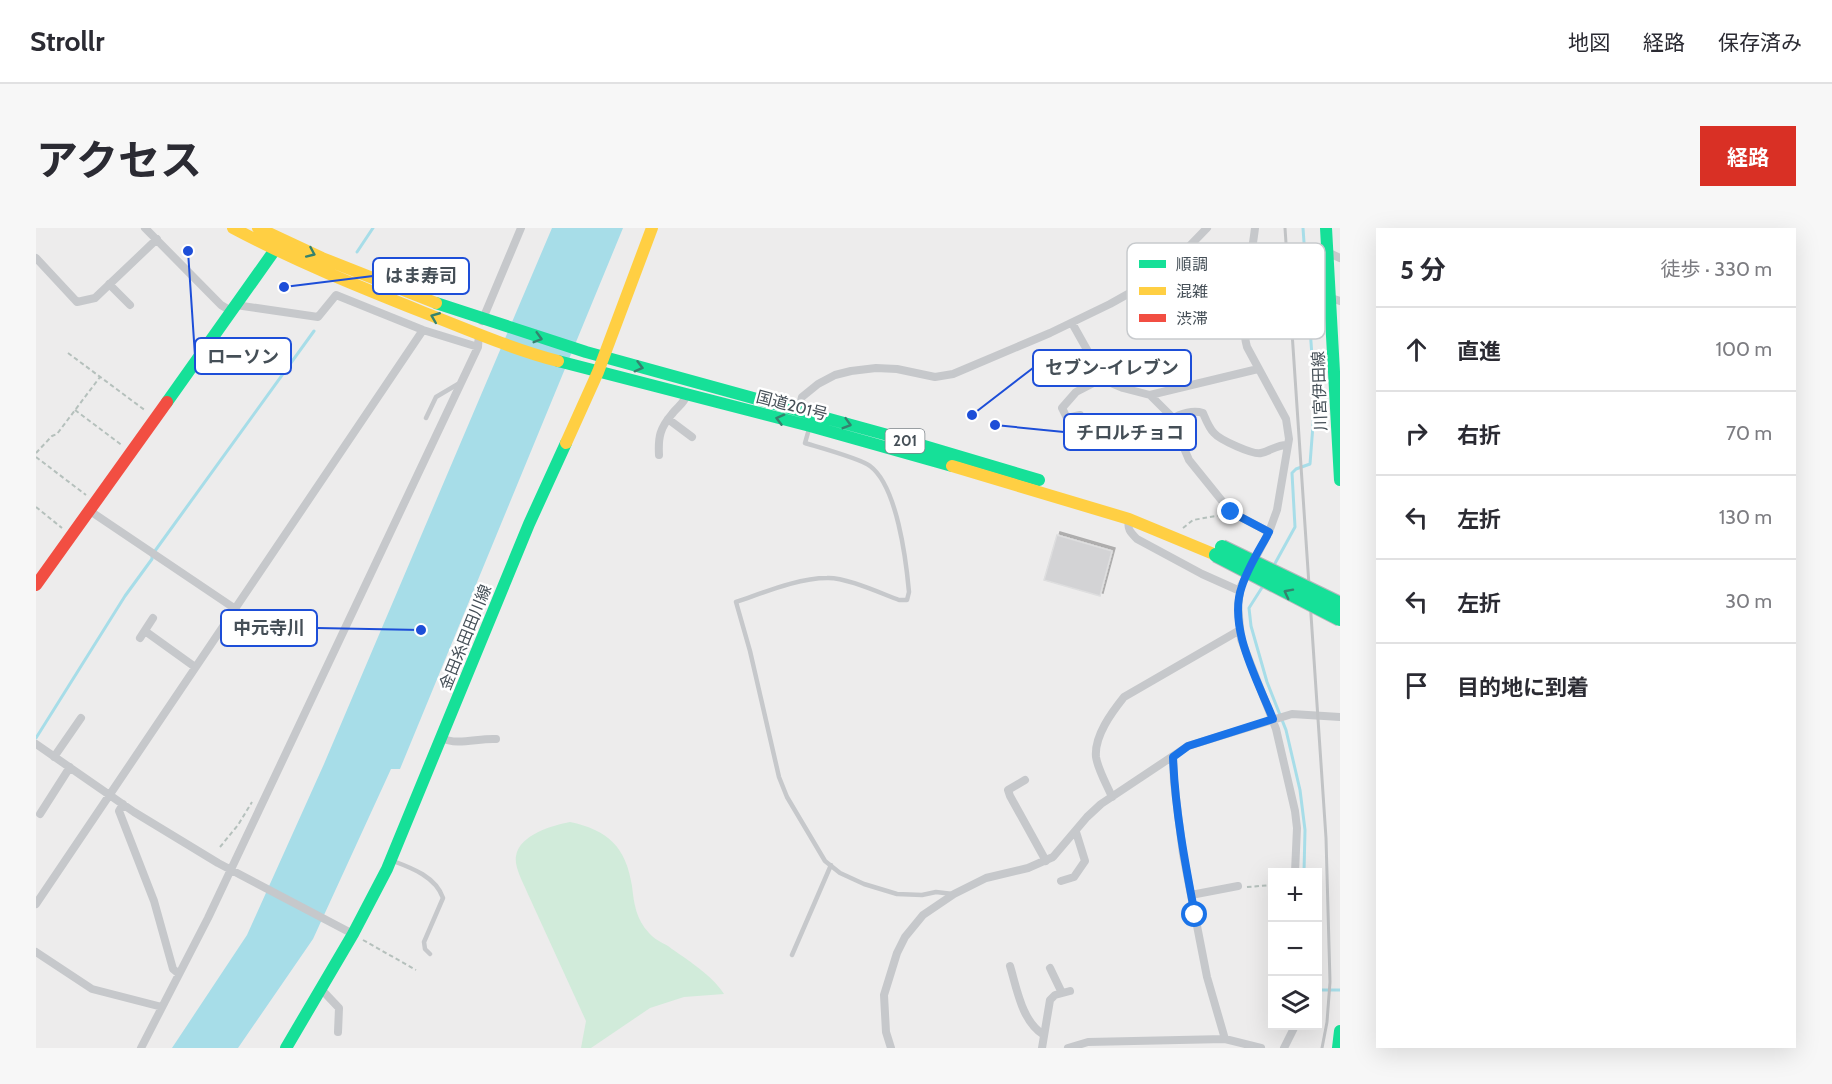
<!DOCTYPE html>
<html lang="ja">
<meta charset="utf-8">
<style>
body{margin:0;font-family:Cabin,"Noto Sans JP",sans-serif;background:#f7f7f7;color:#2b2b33}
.controls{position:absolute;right:18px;bottom:18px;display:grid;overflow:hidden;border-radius:0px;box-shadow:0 6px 24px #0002}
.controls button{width:54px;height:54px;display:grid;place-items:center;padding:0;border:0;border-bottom:2px solid #e1e1e2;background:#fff;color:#2b2b33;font:30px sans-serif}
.stop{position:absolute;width:18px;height:18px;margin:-14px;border:4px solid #1a73e8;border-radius:50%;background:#fff}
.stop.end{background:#1a73e8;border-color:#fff;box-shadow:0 2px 6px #0008}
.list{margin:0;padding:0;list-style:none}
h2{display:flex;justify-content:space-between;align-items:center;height:78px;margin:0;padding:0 24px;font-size:26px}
h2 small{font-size:20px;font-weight:400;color:#7c7c81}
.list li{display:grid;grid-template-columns:39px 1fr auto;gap:18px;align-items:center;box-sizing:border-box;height:84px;padding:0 24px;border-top:2px solid #e1e1e2}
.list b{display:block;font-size:22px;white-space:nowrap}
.list em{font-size:20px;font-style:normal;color:#7c7c81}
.icon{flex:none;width:33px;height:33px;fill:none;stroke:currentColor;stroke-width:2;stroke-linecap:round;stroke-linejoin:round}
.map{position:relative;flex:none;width:1304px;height:820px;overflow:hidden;border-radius:0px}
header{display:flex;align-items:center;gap:36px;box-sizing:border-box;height:84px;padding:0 30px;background:#fff;border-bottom:2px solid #e1e1e2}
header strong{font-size:28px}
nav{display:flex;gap:33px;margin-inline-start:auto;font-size:21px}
.intro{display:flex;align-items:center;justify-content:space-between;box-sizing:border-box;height:144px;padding:0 36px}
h1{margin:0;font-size:42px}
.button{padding:15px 27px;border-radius:0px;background:#d93025;color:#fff;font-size:21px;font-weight:700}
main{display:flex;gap:36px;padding:0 36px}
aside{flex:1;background:#fff;border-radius:0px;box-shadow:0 6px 24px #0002}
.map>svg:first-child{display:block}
.green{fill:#d1ebda}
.water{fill:#a7dde8}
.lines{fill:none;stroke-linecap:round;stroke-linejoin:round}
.stream{stroke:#a7dde8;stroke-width:3}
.building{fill:#d3d3d5;stroke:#dededf;stroke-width:1.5;filter:url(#shadow)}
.path{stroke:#b5c0bc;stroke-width:2;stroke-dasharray:4.5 3;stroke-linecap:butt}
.lane{stroke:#c6c8cb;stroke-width:4.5}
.street{stroke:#c6c8cb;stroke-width:8}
.fast{stroke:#16e098;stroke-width:12}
.slow{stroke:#ffcf43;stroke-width:12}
.jam{stroke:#f24e42;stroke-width:12}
.rail{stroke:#c1c3c5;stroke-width:3}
.fast-bridge-casing{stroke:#b2b6bb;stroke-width:16;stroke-linecap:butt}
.fast-bridge{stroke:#16e098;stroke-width:14}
.oneway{stroke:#35826e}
.route{stroke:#1a73e8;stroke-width:8}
.labels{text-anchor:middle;stroke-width:5;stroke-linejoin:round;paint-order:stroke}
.shield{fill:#fff;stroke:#7d8489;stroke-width:1.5}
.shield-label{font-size:15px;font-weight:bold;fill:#454f57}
.street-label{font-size:16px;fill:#454f57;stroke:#fff}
.key{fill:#fff;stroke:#c7cacd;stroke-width:1.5}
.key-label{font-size:16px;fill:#454f57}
.leader{fill:none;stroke:#1d4ed8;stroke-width:2}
.callout-dot{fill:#1d4ed8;stroke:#fff;stroke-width:2}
.callout{fill:#fff;stroke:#1d4ed8;stroke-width:2}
.callout-label{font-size:18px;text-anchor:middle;font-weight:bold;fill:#454f57}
</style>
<header>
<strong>Strollr</strong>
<nav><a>地図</a><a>経路</a><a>保存済み</a></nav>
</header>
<div class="intro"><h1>アクセス</h1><a class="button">経路</a></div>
<main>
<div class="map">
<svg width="1304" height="820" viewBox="0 0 1304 820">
<defs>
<filter id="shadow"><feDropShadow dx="3" dy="-3" stdDeviation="0" flood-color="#0004"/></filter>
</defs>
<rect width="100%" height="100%" fill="#edecec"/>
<path class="green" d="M534,594C572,602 590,619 596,658C598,676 600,691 613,705C618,711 625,714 632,718C651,732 675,746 688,766L648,769L614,780L555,820H545L550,793L491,664C487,654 478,639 480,628C483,607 517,597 534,594Z"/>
<path class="water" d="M516,0H587L364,541H355L277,711L202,820H136L211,707L288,536Z"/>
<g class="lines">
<path class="stream" d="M321,24L337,0
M1237,339L1259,299L1256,245L1260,241L1274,236L1279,171L1267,0
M1227,358L1213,380L1215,398L1231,454L1250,502L1264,562L1269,602L1268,644
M0,510L89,368L116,331V327L278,103
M1282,762H1304"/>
</g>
<path class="building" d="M1021,307L1076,323L1064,368L1008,352Z"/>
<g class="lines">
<path class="path" d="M32,125L110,183
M39,182L87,218
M0,225L16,208L21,206L64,149
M0,229L50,267
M0,279L26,300
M1147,300L1157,292L1186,287
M184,619L202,597L216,574
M1211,659L1236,657
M327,712L380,742"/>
<path class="lane" d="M390,190L400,169L422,156
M773,201L769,215C782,219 826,231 834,238C861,258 870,331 873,364L871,372H863C844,365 809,349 791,350C762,350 727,365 700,374L714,423L743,549L751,569L789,633L804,645L828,656L861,666L886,667L900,664L917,666
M357,633C376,640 400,649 407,670L388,714L389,721L394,726
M756,727L795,637"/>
<path class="street" d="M109,0L185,77L195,83
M1219,0C1215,35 1202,86 1211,119L1250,191L1253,211L1241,282L1233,304L1205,358L1202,377L1205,411L1240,501L1259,583L1261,600L1259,644
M1291,24L1304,30
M0,30L41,74L59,70L121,11
M73,56L94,77
M1295,70L1304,73
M200,77L282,89L300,67L387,102L442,119
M446,93L485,0
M1036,95L1068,152L1087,160L1114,167L1134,187L1153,232L1195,284L1233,304
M1114,167L1222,141
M763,182L766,169L782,156L799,147L815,143L840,140L861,141L899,149L917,146L1014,105L1074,76L1099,62L1139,33L1171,0
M1044,187L1031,190L1026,180L1040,164L1067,150
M632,191L656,209
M1137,191C1144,185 1158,182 1167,185C1170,192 1173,200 1178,205C1184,212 1217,227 1225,225C1235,223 1242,216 1252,217
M623,227C622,209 624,200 636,186C642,178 648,176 651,166
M54,283L198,380
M1093,291C1091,301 1094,304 1101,311L1166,346L1204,363
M109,403L159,439
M104,410L117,390
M405,510C422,518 441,510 460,511
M0,516L98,584L182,635L317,706
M18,529L45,490
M1137,529L1138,554L1147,626L1171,749L1189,811
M989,552L972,562L974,568L1010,633
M1076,569C1071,557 1062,542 1060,529C1058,508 1076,484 1088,469L1204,402
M87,576L83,583L118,673L137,741L143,746
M4,586L34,539
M1025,653L1038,649L1049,633L1040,604
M1155,667L1202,658
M0,676L387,102
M0,724L56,761L126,779
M974,738C981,761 986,794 1008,807
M1014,740L1026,765
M285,761L303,780L302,804
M105,820L172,690L442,119L443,105
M855,820L850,804L848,767L861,725L869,709L887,687L918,666L950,650L992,640L1017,629L1051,589L1065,576L1152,518L1256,486L1304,489
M1006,820L1014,772L1019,767L1034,763
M1032,820L1052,814L1189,811L1225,820
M1248,820L1259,798"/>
<path class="fast" d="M1290,0L1304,252
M400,75L550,124L848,206L1003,252
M522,133L774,198L916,238
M131,174L243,16
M250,820L317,706L351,641L493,296L530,215
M1302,820L1304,803"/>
<path class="slow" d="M197,0C259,33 324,59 389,85C433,102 476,121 522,133
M222,0L286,30L400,75
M530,215L562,144L616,0
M916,238L1093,291L1180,327"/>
<path class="jam" d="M0,357L131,174"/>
<path class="rail" d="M1249,0L1290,610L1294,754L1291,794L1286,820"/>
<defs>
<path id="fast-bridge" d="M1186,319L1304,376
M1180,327L1304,391"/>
</defs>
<use href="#fast-bridge" class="fast-bridge-casing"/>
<use href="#fast-bridge" class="fast-bridge"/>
</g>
<defs><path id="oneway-chevron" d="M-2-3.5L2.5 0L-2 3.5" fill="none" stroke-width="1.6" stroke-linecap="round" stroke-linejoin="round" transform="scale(1.5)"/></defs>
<g class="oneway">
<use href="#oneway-chevron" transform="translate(275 25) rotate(24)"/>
<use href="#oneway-chevron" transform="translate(399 89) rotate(-158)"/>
<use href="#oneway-chevron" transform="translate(502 110) rotate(16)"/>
<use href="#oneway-chevron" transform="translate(603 139) rotate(15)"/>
<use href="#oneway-chevron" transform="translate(744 191) rotate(-165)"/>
<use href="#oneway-chevron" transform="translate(811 196) rotate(16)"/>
<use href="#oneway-chevron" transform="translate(1252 365) rotate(-153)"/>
</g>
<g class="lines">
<path class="route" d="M1159,687C1149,635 1139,582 1137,529L1152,518L1237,491C1222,453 1191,399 1206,358C1212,339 1224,321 1233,304L1195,284"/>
</g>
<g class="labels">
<rect class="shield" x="849.5" y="201" width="39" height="24" rx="4.5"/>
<g class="shield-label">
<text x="869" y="218">201</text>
</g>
<g class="street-label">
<text transform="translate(1283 163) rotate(-92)" y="6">川宮伊田線</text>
<text transform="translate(756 177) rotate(15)" y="6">国道201号</text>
<text transform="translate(429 409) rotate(-68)" y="6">金田糸田田川線</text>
</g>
</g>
<rect x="1091" y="15" width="198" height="96" rx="9" class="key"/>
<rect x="1103" y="32" width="27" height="8" fill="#16e098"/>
<rect x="1103" y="59" width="27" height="8" fill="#ffcf43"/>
<rect x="1103" y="86" width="27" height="8" fill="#f24e42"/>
<g class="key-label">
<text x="1140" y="42">順調</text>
<text x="1140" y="69">混雑</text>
<text x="1140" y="96">渋滞</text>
</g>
<path class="leader" d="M248 59L337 48M152 23L159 128M936 187L997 140M959 197L1028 204M385 402L281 400"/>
<g class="callout-dot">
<circle cx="248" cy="59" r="6"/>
<circle cx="152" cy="23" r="6"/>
<circle cx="936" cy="187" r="6"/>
<circle cx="959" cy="197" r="6"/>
<circle cx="385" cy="402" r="6"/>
</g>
<g class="callout">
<rect x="337" y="30" width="96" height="36" rx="6"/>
<rect x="159" y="110" width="96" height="36" rx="6"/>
<rect x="997" y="122" width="158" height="36" rx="6"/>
<rect x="1028" y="186" width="132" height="36" rx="6"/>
<rect x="185" y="382" width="96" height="36" rx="6"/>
</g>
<g class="callout-label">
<text x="385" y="54">はま寿司</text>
<text x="207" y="135">ローソン</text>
<text x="1076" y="146">セブン-イレブン</text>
<text x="1094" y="211">チロルチョコ</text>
<text x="233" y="406">中元寺川</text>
</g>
</svg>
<div class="controls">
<button>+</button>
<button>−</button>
<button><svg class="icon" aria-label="layers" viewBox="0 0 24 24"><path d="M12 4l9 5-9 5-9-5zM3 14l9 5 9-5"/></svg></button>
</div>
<div class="stop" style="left:1159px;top:687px"></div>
<div class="stop end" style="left:1195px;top:284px"></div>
</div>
<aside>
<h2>5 分<small>徒歩 · 330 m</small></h2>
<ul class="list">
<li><svg class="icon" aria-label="ahead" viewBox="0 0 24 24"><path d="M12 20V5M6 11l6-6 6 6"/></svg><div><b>直進</b></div><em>100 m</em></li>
<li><svg class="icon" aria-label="right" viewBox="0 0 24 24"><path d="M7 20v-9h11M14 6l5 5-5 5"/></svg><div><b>右折</b></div><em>70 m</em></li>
<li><svg class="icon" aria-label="left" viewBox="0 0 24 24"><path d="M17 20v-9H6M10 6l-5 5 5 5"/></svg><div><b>左折</b></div><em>130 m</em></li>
<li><svg class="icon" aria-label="left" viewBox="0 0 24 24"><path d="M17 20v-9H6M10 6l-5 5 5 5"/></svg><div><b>左折</b></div><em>30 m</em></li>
<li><svg class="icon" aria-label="arrive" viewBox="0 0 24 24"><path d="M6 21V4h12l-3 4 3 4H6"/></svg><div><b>目的地に到着</b></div></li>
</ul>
</aside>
</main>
